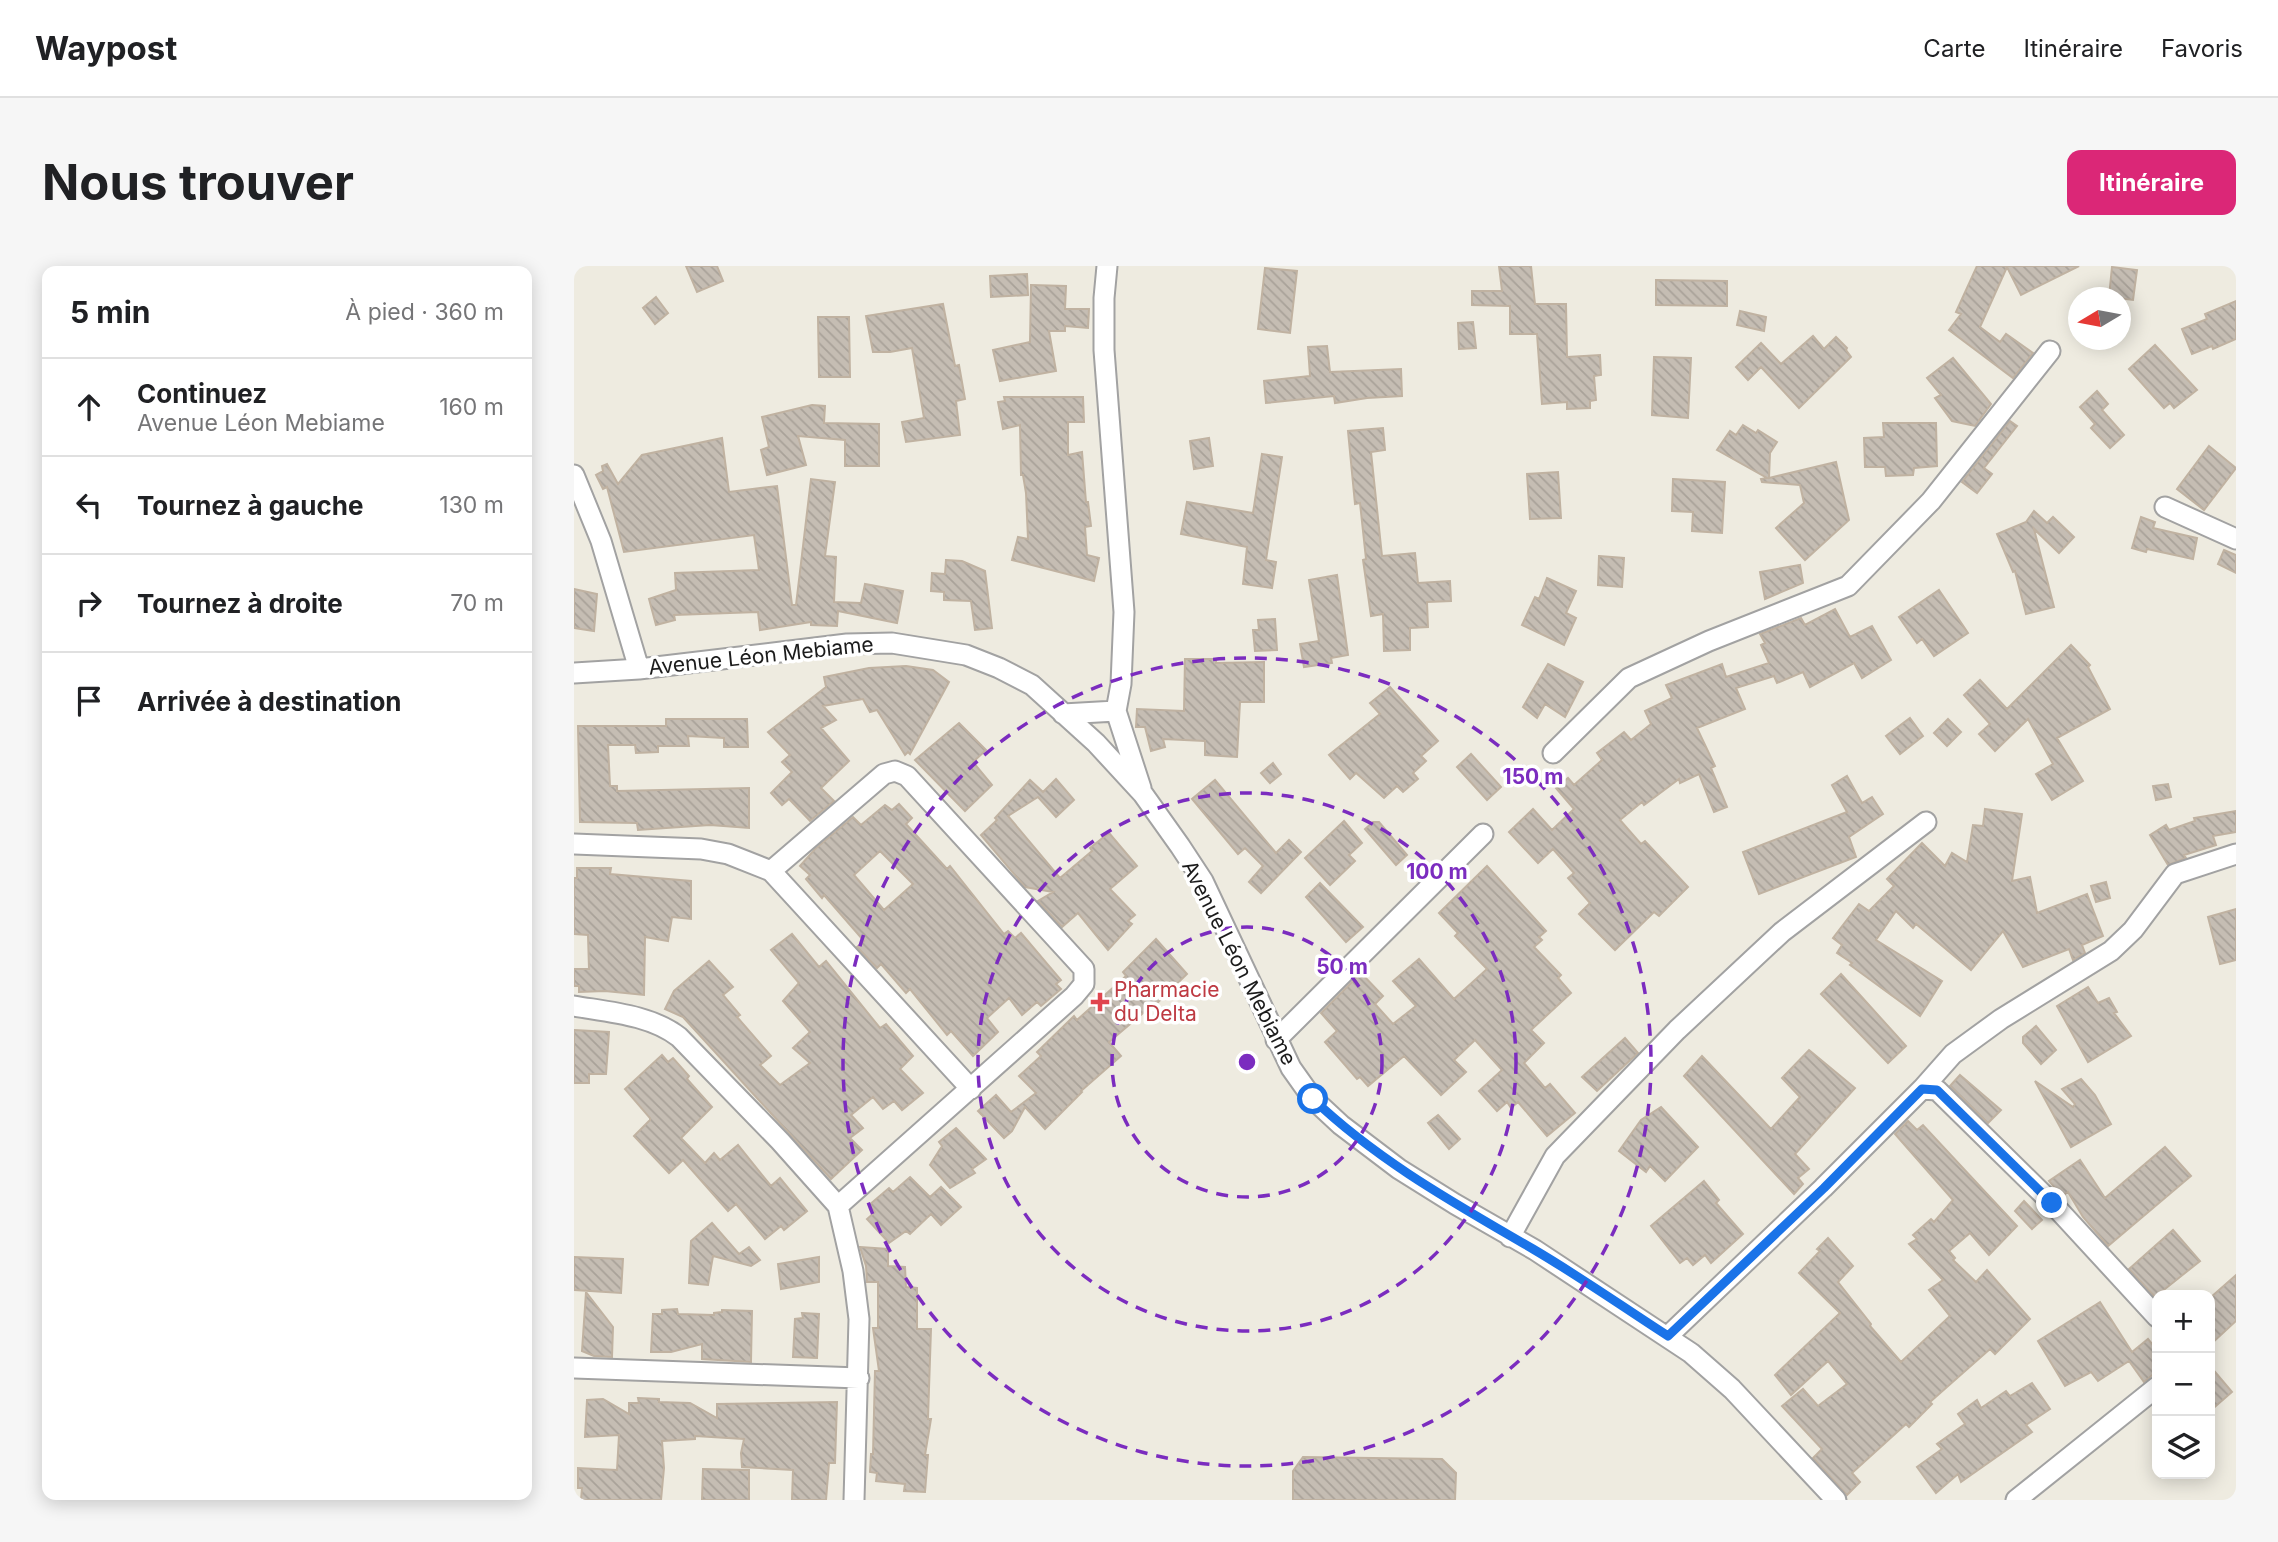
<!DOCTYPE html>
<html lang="fr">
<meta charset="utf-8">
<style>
body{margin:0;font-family:Inter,sans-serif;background:#f6f6f6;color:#202124}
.controls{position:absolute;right:21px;bottom:21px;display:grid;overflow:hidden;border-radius:14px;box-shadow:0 4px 18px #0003}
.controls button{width:63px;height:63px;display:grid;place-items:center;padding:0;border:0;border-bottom:2px solid #e0e0e0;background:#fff;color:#202124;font:35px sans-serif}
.compass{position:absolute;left:1494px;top:21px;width:63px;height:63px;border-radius:50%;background:#fff;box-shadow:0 4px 18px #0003;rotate:260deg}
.stop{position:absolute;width:21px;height:21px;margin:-16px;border:5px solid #1a73e8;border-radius:50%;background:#fff}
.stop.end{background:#1a73e8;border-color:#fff;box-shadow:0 2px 7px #0008}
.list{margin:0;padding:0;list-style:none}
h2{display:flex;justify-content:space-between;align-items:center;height:91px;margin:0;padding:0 28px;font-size:30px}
h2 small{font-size:23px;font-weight:400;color:#757577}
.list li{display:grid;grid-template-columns:46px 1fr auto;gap:21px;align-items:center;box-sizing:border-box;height:98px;padding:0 28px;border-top:2px solid #e0e0e0}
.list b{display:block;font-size:26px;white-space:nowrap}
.list p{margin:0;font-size:23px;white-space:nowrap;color:#757577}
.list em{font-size:23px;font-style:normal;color:#757577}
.icon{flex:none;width:38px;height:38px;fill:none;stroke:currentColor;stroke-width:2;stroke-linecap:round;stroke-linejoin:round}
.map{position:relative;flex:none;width:1662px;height:1234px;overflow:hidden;border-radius:14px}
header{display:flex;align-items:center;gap:42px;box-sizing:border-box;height:98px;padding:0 35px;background:#fff;border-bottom:2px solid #e0e0e0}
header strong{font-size:33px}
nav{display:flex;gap:38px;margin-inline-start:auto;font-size:24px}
.intro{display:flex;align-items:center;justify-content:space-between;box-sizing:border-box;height:168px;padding:0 42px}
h1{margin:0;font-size:49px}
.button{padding:18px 32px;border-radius:14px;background:#db2777;color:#fff;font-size:24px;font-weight:700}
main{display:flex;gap:42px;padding:0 42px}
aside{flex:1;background:#fff;border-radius:14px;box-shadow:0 4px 18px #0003}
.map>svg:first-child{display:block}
.building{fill:url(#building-back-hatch);stroke:#c0b2a1;stroke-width:2;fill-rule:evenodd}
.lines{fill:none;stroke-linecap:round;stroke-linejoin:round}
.minor-casing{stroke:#a2a2a2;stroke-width:23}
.minor{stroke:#fff;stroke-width:19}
.route{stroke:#1a73e8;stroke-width:9}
.ring{fill:none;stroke:#7b2cbf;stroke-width:3.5;stroke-dasharray:12 9}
.health-dot{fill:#e0444e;stroke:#fff;stroke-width:2.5}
.labels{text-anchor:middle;stroke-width:7;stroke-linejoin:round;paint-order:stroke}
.street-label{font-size:21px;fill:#1b1b1b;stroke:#fff}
.health-label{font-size:21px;fill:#be3a42;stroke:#fff;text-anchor:start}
.centre{fill:#7b2cbf;stroke:#fff;stroke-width:3.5}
.ring-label{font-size:21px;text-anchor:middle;font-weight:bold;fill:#7b2cbf;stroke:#fff;stroke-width:7;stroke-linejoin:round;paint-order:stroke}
</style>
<header>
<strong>Waypost</strong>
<nav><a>Carte</a><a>Itinéraire</a><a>Favoris</a></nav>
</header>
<div class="intro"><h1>Nous trouver</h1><a class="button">Itinéraire</a></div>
<main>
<aside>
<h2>5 min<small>À pied · 360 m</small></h2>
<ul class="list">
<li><svg class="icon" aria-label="ahead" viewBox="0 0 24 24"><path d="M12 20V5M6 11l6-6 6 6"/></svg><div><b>Continuez</b><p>Avenue Léon Mebiame</p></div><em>160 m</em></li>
<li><svg class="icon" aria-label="left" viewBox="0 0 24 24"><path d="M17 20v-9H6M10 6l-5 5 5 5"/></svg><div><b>Tournez à gauche</b></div><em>130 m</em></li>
<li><svg class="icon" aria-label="right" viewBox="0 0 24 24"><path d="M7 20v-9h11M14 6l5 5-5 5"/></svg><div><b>Tournez à droite</b></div><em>70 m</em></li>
<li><svg class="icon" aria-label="arrive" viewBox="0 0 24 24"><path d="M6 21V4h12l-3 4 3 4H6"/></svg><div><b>Arrivée à destination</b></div></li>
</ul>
</aside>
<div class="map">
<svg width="1662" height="1234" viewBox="0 0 1662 1234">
<defs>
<pattern id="building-back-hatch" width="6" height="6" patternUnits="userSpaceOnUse" patternTransform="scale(1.75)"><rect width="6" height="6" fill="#c5bdb3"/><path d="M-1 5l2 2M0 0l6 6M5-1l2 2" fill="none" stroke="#a9a299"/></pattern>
</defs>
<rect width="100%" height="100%" fill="#eeebe0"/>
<path class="building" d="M112,0H143L149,15L123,26Z
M925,0H957L961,38H992L993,91L1026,89L1027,109L1020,110L1022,134L1016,135V142L993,143V136L968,138L963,68H936V40L898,39V25H928Z
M1403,0H1505L1447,29L1433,1L1406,61L1426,76L1432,68L1459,87L1439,112L1375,64L1387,48L1382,46Z
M1538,1L1563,4L1559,34L1535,31Z
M691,2L723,5L716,67L684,63Z
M453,8L454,29L417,31L416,10Z
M1082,14L1153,15V40L1082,39Z
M457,19L492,20L491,43H515L514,62L491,60V65H475L482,105L426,115L419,84L456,76Z
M82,31L94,47L81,58L69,42Z
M1662,35V73L1639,83L1638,80L1618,88L1608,63L1633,53L1631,48Z
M369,38L381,100L385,99L391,133L382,135L386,169L332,176L328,156L350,152L338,82L316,86H299L292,50Z
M1166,45L1192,51L1190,65L1163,59Z
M244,51H275L276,111H245Z
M899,56L902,82L885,83L884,57Z
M1239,70L1250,83L1262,71L1273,82L1272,84L1277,91L1225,142L1187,101L1174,114L1162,101L1187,77L1207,98Z
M1581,79L1623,124L1600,142L1596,137L1590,142L1555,103Z
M753,80L756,106L827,103L828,130L793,132L761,137L760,130L692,137L690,115L736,110L734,81Z
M1080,91L1117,92L1114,152L1078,149Z
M1379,92L1417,138L1401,160L1378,155L1361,132L1367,129L1353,112Z
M1523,125L1534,138L1528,144L1550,169L1536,182L1517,162L1521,158L1506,141Z
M430,131H509L510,156H494V189L508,186L512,236H514L517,260L511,261L513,289L525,292L520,315L438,294L444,271L454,273L452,227L449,209H447L446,159L429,163L424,136L431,135Z
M238,139L251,140L250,157L305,158V200H271V174L224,170L232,199L193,209L187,184L195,181L188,151Z
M1436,155L1443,160L1410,202L1418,208L1403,227L1388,216Z
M1309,157H1362L1363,200L1340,202L1339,209L1312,210L1311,201H1291L1290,172L1310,171Z
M1169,159L1182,167L1184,164L1203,176L1196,187L1195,212L1262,196L1275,254L1231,294L1202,262L1230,237L1226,219L1188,216L1187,213L1193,212L1143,184L1156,165L1162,169Z
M809,162L811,184L797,186L808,290L841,287L844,317L876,315L877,335L853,336L854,361L836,362V384L810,385L809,348L797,350L789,294L792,293L786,237L781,238L774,165Z
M148,172L155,226L203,220L218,339H222L237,213L261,216L251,290L262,291L260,336L287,337L291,318L329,325L323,357L264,345L263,360L237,359V356L186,364L184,346L100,349L101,354L82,359L75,333L102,324L101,307L185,304L180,269L50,286L33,221L29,223L22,209L29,205L28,200L33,198L44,218L68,189Z
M635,172L639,200L620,203L616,175Z
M1635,180L1662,202L1630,244L1603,223Z
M688,188L708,191L692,294L702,296L698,322L669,318L673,281L607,268L613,236L679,247Z
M984,206L987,252L956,253L953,208Z
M1099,213L1151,216L1148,267L1118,265L1119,246L1098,245Z
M1460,245L1473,257L1479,251L1500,271L1485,287L1460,263L1480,341L1452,348L1441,305L1439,306L1423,268L1452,256Z
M1567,251L1581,256L1579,262L1623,272L1619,293L1573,283L1572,286L1558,282Z
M1650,284L1662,289V307L1644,298Z
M1025,290L1050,292L1048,321L1024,319Z
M372,294L388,295L411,305L418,362L401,364L397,335L370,334V326L357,325L358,307L371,308Z
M1226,299L1229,317L1191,333L1186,306Z
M763,309L774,389L757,392L758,397L730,401L726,378L745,375L735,314Z
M973,312L1002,325L992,347L1002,352L990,379L948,359L961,331L965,333Z
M0,323L23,328L20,365L0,362Z
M1365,324L1394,367L1360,390L1348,373L1343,377L1325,351Z
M1261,343L1276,371L1298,360L1317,394L1288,412L1280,397L1236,421L1229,406L1203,417L1200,410L1162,422L1171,443L1123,462L1141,500L1137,502L1153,541L1140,546L1125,508L1106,517L1105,513L1070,539L1068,536L1046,554L1067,578L1071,575L1114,621L1085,650L1080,646L1041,684L1005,648L1016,637L994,612L1000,607L979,583L964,597L935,566L959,543L978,564L1000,543L982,522L994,512L1000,519L1028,494L1023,487L1050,466L1057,474L1077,458L1071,445L1098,432L1092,419L1148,398L1152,411L1195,397L1187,379L1191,377L1186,368L1227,352L1231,359Z
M701,353L703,384L681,385L679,364H685L684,354Z
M1497,379L1516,399L1514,401L1536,443L1483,472L1509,515L1478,534L1462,508L1479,498L1454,453L1421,485L1405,468L1416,458L1390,429L1406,414L1433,443Z
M611,393H642V397L690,396V436H666L663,491L631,489V475L589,473L591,481L577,485L571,461H562L563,443L610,445Z
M974,398L1009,416L991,451L971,438L963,452L949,441Z
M332,400L359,404L375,416L336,488L334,486L331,489L303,444L296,446L289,433L249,440L262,454L247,462L275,495L247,522L260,535L236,555L215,533L208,539L197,527L218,506L208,496L216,489L194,466L252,421L250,411L295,402Z
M816,421L864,475L847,490L852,495L839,507L844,513L829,526L823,520L810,532L782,507L776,513L755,489L806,448L796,437Z
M1336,452L1349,470L1326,488L1312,470Z
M92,453H173L174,481H150V472L114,470L115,480H84V486L62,487L61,479H34L36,520H43V525L175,522V562L136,559L64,564L63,557L6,556L4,460H92Z
M1374,453L1387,466L1373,480L1360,467Z
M385,457L412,484L399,496L418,519L391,545L341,494Z
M897,488L927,521L913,534L883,501Z
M699,497L707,508L696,517L687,507Z
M1273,510L1288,537L1298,531L1309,548L1275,571L1282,591L1185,628L1169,586L1273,546L1258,519Z
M482,513L500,534L482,551L464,531L434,550L486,612L518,585L516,582L535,567L563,600L536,623L561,649L554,655L558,658L534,684L504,647L488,661L464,635L479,626L451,621L407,569L423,554L421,552L456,514L469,526Z
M641,514L702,587L715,574L727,586L687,627L675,616L689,600L671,582L664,588L618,533Z
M1594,518L1597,531L1582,534L1579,520Z
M325,538L338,552L332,558L373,603L376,600L430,668L434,665L441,672L447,667L487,714L482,718L487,723L467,740L463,736L448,749L435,732L413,752L424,766L399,790L377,765L373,769L336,723L332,727L307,698L303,702L283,681L290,675L250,629L248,632L232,613L236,609L226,600L241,583L279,551L287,559L311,539L318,544ZM306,585L339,618L310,644L280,609Z
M1411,543L1448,548L1438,615L1456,611L1463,647L1513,628L1529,670L1508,679L1511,687L1499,694L1495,683L1449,701L1429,665L1397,704L1342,658L1339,662L1322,645L1302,674L1368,715L1346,750L1276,699L1278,697L1263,687L1268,679L1259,672L1285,638L1295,645L1320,620L1313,613L1348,577L1371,600L1378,587L1393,596L1399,559L1409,560Z
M1662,545V566L1639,570L1642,579L1610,589L1612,592L1594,599L1576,569L1592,559L1595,564L1621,555L1620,552Z
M770,555L788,577L775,589L781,595L756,619L731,592Z
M799,556H805L833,589L822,599L791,563Z
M913,600L972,665L965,671L968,674L960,681L987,709L984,712L997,727L957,764L970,777L950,797L971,822L976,818L1001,847L973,870L944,836L937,842L933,836L923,845L905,825L928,804L901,774L880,794L892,806L867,829L830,790L794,820L786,811L783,813L751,776L763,765L747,747L787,707L809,730L801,738L819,758L842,740L819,715L845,693L880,733L913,703L881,670L884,667L865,647Z
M3,602H37L36,608L117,615V653L98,651L94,675L71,671L70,729L31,725L5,726V720H0V703H15L14,669L0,668V612H3Z
M1532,616L1536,632L1522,636L1517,620Z
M746,617L789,661L772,676L732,631Z
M1662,643V694L1646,698L1634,651Z
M218,668L245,701L252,695L306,762L312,758L339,790L326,803L349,827L328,844L320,835L309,843L299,831L277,849L289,862L276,872L288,884L257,913L109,751L91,743L100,725L135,695L159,721L149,729L166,749L163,751L197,790L186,799L206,819L236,797L219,782L236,766L209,735L225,717L197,684Z
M582,673L613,708L576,744L575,742L535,776L547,790L507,825L508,826L471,863L451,841L438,865L430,872L404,845L422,829L437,846L462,827L445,810L467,790L463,786L500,750L503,754L552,710L549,706Z
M1267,708L1332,780L1314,797L1247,728Z
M1514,721L1524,737L1535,732L1543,746L1540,747L1557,770L1514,796L1483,740Z
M1462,760L1482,784L1467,798L1449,777V771Z
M0,764L35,766L32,808H15V817H0Z
M1051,772L1064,787L1023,825L1008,811Z
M1235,784L1281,822L1221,888L1235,903L1224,912L1229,918L1220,928L1110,810L1128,790L1197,863L1226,831L1208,812Z
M88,789L94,796L99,792L115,810L113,813L138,841L107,872L131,897L140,887L146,894L164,879L197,920L206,912L233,945L210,964L207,960L191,973L162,938L154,945L109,894L95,907L60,870L76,854V852L51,823Z
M1386,809L1427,844L1414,857L1376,820Z
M1507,813L1521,829L1537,858L1497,881L1461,815L1499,841L1501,838L1488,823Z
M1087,841L1124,881L1091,915L1076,900L1072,906L1045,885L1067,854Z
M864,849L886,873L875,883L854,857Z
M1334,855L1343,864L1349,859L1443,960L1415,989L1396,967L1375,985L1381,992L1379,994L1402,1016L1413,1004L1456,1053L1421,1088L1416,1083L1356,1136L1358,1138L1335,1161L1332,1158L1278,1207L1286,1216L1273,1229L1239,1192L1248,1183L1208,1140L1229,1123L1244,1140L1273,1118L1254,1095L1217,1129L1201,1109L1266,1047L1225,1007L1246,985L1243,983L1254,972L1279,1000L1264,1016L1297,1058L1296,1060L1327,1096L1376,1050L1355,1024L1369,1014L1335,978L1343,973L1339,969L1357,953L1360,956L1379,934L1321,868Z
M382,862L412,893L398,903L401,907L376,922L356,899L368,880L365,876Z
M1591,881L1617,910L1534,980L1509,951L1494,926L1488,930L1475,915L1506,894L1531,932Z
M336,911L356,931L367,921L387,941L367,959L357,948L336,968L332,965L315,977L293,953L301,946L295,939L315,922L319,926Z
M1130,915L1145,934L1142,937L1169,968L1137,997L1131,989L1119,999L1113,992L1106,997L1077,960Z
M1450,935L1468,954L1458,963L1441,945Z
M138,957L165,988L175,981L186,994L177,1000L139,990L134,1019L115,1017L117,975Z
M1599,964L1626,995L1581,1031L1555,1003Z
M286,981L314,983V1000L331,1001L332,1021L343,1022V1063H357L354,1153H357L351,1189H354L351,1226L330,1225L331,1218L302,1215L303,1207L296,1206L297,1188H299L301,1105H305L299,1062H304V1016H293L292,1000Z
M0,991L49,993L47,1027L0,1024Z
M245,991V1016L207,1023L204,998Z
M1662,1009V1055L1636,1079V1032Z
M12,1026L39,1061L38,1091L20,1090L8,1085Z
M1526,1036L1558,1086L1574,1073L1583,1084V1105L1570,1116L1555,1095L1524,1115L1517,1106L1491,1120L1464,1075Z
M103,1043L104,1048L140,1049V1047L148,1046V1044L178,1045L177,1096L128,1093V1078L97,1086H77L79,1048H88V1044Z
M228,1047L245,1048L243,1092L219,1091L221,1053L229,1052Z
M1636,1100L1658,1126L1636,1145Z
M1458,1117L1476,1143L1452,1159L1458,1166L1387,1216L1384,1208L1362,1227L1343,1201L1368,1183L1363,1178L1391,1158L1384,1148L1403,1134L1407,1142L1432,1125L1436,1130Z
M64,1132L85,1133V1136L116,1137L143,1152V1138L263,1136L261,1197H255L252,1234H218L219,1204L168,1201L167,1187L170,1173L121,1170V1173L88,1175L90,1202L87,1234H7L8,1222H4V1202L43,1204L45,1169L11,1171L13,1134L29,1133L55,1148V1137H65Z
M729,1191L868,1193L882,1207L881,1234H719V1205Z
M129,1203L175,1204V1234H128Z"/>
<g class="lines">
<defs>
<path id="minor" d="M533,0L530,32V84L550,346L547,418L542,445L567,522
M0,209L27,275L65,403
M1591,241L1662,273
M0,407L65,403L273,378L318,377L392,389L425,402L458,419L522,477L569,528L606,580L629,615L717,802L739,833L767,859L825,903L881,938L961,984L1117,1087L1158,1123L1262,1234
M489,448L542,445
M979,487L1055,412L1135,375L1274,320L1357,235L1476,85
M0,578L127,583L154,588L197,605L397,823
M197,605L310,508L321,505L333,510L510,703V718L500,730L264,940
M0,740C35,746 77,749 105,771L206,875L264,940L279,1005L285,1053L280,1234
M702,774L909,568
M1348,823L1363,824L1478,937L1583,1051
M936,971L981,890L1103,764L1208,666L1352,556
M1094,1070L1249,922L1348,823L1379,788L1427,753L1537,685L1559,664L1601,608L1662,588
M0,1102L285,1112
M1442,1234L1583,1121"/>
</defs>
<use href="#minor" class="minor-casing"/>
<use href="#minor" class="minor"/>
</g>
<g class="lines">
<path class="route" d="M739,833C804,895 882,938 959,983C1005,1010 1049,1041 1094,1070L1250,922L1348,823L1363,824L1478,937"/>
</g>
<g class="ring">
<circle cx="673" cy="796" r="135"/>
<circle cx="673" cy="796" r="269"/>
<circle cx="673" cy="796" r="404"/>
</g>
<path class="health-dot" d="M522.5 725.5h7v7h7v7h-7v7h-7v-7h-7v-7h7z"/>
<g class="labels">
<g class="street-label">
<text transform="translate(187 390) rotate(-6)" y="7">Avenue Léon Mebiame</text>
<text transform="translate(665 697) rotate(63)" y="7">Avenue Léon Mebiame</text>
</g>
<g class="health-label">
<text x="540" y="731">Pharmacie<tspan x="540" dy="24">du Delta</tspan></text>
</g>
</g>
<circle cx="673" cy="796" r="10" class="centre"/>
<g class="ring-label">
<text x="959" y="518">150 m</text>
<text x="863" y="613">100 m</text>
<text x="768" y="708">50 m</text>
</g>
</svg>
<div class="controls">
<button>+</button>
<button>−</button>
<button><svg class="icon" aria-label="layers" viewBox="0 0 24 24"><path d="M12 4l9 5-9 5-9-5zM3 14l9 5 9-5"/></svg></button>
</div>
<svg class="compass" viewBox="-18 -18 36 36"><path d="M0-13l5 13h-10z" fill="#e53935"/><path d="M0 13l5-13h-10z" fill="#757577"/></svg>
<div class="stop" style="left:739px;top:833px"></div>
<div class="stop end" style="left:1478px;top:937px"></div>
</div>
</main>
